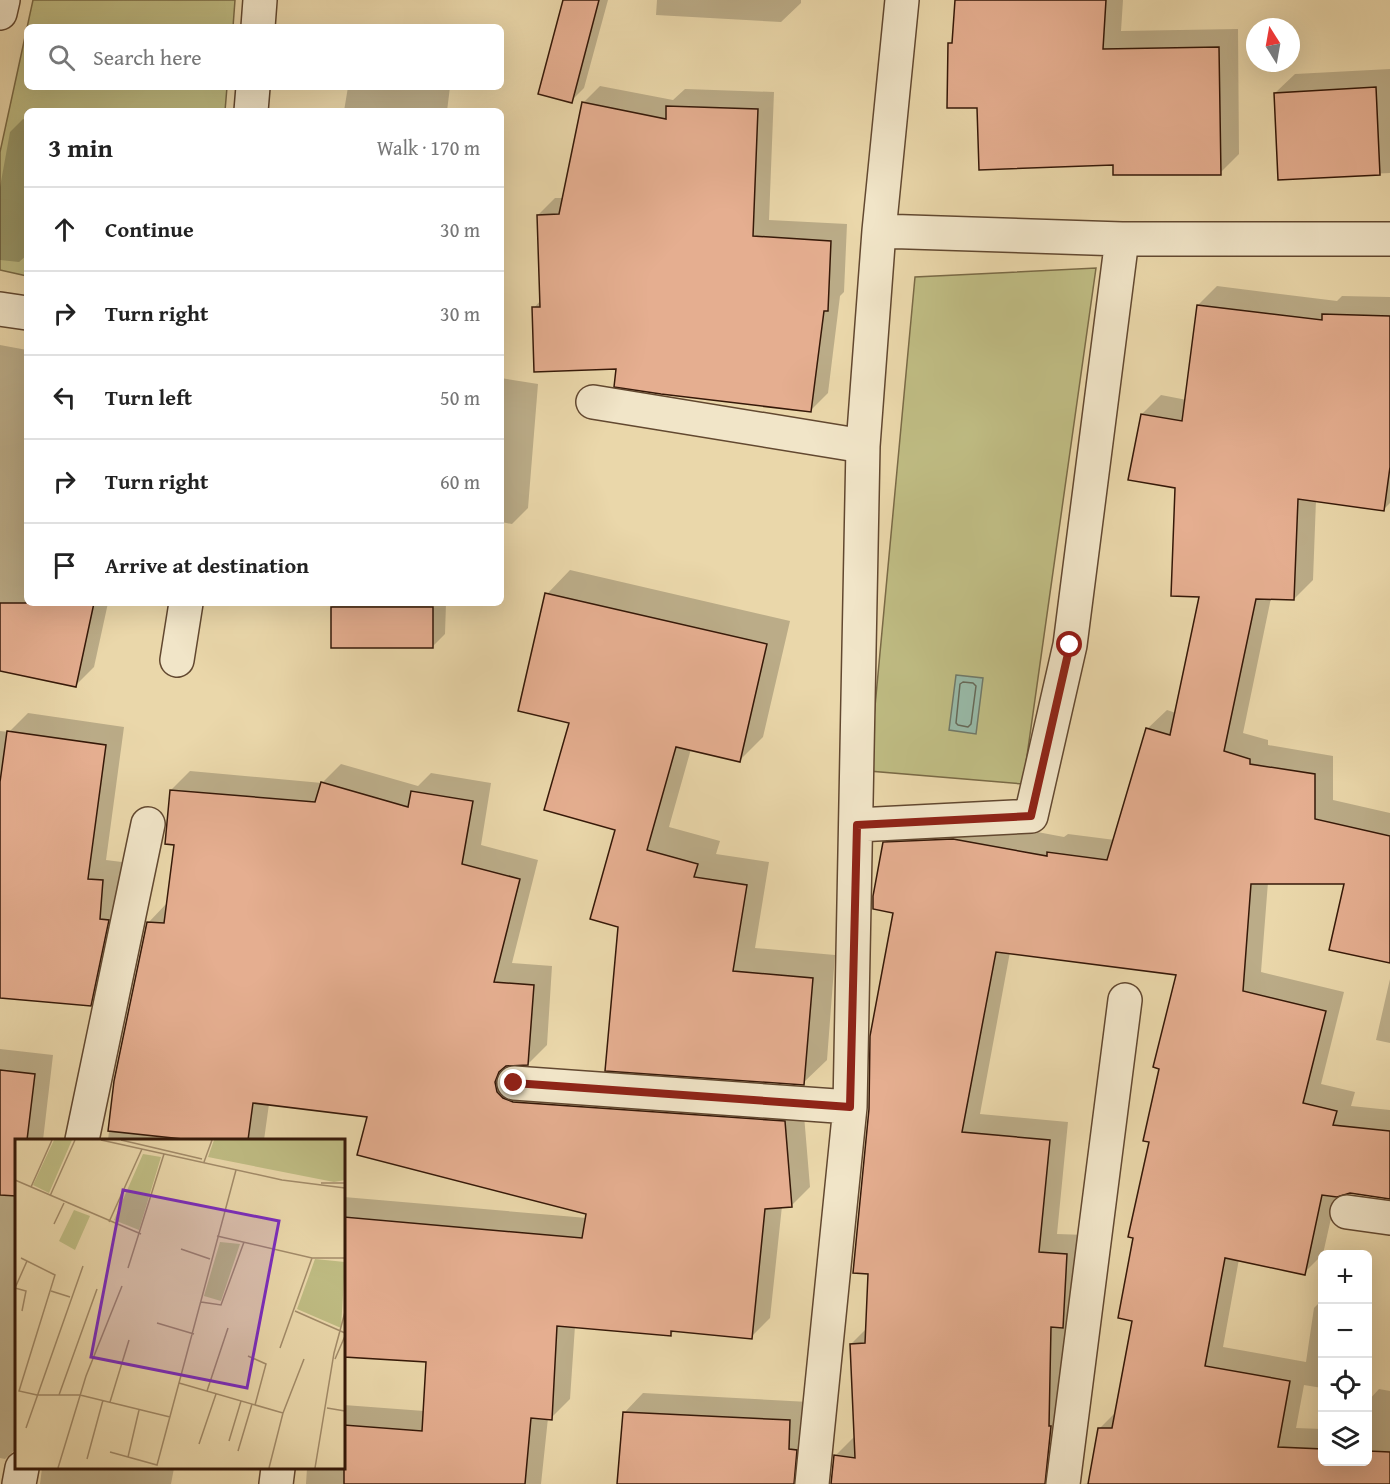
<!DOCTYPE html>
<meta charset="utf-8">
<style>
body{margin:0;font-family:"Gentium Book Plus",serif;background:#f6f6f6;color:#222}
.controls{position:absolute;right:18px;bottom:18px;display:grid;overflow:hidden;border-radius:9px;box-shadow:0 6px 24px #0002}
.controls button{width:54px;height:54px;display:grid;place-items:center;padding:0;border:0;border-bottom:2px solid #e0e0e0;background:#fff;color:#222;font:30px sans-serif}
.compass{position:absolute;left:1246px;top:18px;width:54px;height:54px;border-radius:50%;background:#fff;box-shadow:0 6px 24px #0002;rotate:349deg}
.stop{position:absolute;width:18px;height:18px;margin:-14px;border:4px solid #8f2418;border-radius:50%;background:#fff}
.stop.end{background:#8f2418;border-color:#fff;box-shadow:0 2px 6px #0008}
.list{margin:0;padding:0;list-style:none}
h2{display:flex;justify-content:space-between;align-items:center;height:78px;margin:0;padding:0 24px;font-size:26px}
h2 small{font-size:20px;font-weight:400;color:#767676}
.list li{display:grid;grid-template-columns:39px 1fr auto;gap:18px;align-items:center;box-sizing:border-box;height:84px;padding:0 24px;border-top:2px solid #e0e0e0}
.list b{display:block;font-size:22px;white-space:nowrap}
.list em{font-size:20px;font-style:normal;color:#767676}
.icon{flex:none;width:33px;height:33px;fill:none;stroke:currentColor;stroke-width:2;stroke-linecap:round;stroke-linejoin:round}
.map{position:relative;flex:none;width:1390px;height:1484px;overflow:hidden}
.search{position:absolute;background:#fff;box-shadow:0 6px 24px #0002;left:24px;top:24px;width:480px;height:66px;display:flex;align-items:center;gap:15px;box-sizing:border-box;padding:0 21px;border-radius:9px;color:#767676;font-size:22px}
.panel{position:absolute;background:#fff;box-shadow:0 6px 24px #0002;left:24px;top:108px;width:480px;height:498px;border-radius:9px}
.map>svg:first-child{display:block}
.green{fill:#bfbc83;stroke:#7a6a46;stroke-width:1.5}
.water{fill:#98baa8;stroke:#707968;stroke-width:1.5}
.shadow{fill:#0003}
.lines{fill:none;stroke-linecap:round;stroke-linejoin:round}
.shore{stroke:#666958;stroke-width:1.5}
.building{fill:#e5ae90;stroke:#351808;stroke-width:1.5}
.street-casing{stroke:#624830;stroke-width:36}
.street{stroke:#f1e5c8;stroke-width:33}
.route{stroke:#8f2418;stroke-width:8}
.inset-road{fill:none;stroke:#a28b69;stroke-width:1.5}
.view{fill:#7b2cbf;fill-opacity:0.15;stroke:#7b2cbf;stroke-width:3}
.inset-edge{fill:none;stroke:#351808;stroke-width:3}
</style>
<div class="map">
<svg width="1390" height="1484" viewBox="0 0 1390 1484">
<rect width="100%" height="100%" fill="#ead7aa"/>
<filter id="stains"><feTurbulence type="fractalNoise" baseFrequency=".00333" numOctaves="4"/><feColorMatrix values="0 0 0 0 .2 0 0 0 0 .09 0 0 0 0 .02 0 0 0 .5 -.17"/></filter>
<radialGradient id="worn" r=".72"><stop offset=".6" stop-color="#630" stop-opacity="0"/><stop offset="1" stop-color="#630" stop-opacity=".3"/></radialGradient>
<path class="green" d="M33,0H235L233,27H27V87H227L225,111H27V276L0,270V152Z
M1096,268L1023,784L869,771L915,277Z"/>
<path class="water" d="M956,675L983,678L976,734L949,730Z"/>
<path class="shadow" d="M564,0H608L584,88L571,101Z
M657,0H801V3L781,22L656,15Z
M956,0H1123L1121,31L1238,29L1239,154L1220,173L1114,164L978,107L950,44L954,40Z
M1390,69V173L1280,178L1275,93L1295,74Z
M600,86L673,100L685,89L774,92L769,220L847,224L844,292L840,296L828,393L811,410L618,367L534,308L541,300L538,215L555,198H564L583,103Z
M348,87H450L447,111H344Z
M23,119L27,120V255L19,262L0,260V187L10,132Z
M1217,286L1337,301L1342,296L1390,297V503L1384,509L1316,500L1313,580L1294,599L1271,598L1243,733L1268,740V745L1333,756V800L1390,813V961L1346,882H1268L1261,972L1344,992L1321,1084L1355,1092L1351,1106L1390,1110V1198L1349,1192L1336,1196L1323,1254L1304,1273L1239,1259L1223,1347L1306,1362L1314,1308L1322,1300V1388L1304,1385L1296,1428L1322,1429V1462H1368V1401L1379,1389L1390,1391V1484H1082L1089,1483L1099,1429L1117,1411L1134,1319L1151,1141L1178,974L1010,952L980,1114L1068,1122L1057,1234L1086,1235L1070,1480L1081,1484H830H832L835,1456L855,1436L851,1344L867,1328L895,912L884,843L904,824L973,820L1064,837L1068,834L1115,840L1147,729L1167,710L1176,713L1201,595L1177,487L1142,414L1161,395L1187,400L1198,305Z
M0,345L27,350V603H108L94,667L76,685L0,669Z
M501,378L538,384L528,508L512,524L501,522Z
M570,570L790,621L763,737L740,760L691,749L669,827L720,841L716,854L769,862L755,948L835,955L827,1060L803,1083L619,926L617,829L571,722L547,594Z
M332,603H446L445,634L432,647H333Z
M28,713L124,727L106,860L122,862L109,985L90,1004L0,997V731L9,732Z
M341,764L418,786L431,773L491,783L481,845L538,860L512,963L552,966L547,1045L528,1064L514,1063L516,1072L803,1103L810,1187L791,1206H782L770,1318L751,1337L675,1330L670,1335L575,1326L570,1399L551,1418H548L541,1484H306L307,1468H344V1405L424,1411L428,1360L344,1356V1197L587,1218L588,1213L369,1116L269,1104L264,1140H108L115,1081L148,923L167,903L176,844L171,790L190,771L322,783Z
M1390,979V1043L1376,1040Z
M0,1049L53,1055L43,1140H16V1449L5,1459L0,1458Z
M643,1393L809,1402L820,1480L829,1484H618L624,1413Z
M42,1468H174L171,1484H40Z"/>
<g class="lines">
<path class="shore" d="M963,682L973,683L976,686L971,724L968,727L958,725L956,723L960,684Z"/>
</g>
<path class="building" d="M563,0H599L572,103L538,94Z
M955,0H1106L1103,49L1219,47L1221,175H1113V165L979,170L977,108H947L948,43H952Z
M1376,87L1380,175L1278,180L1274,93Z
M582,102L666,119V106L758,109L753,236L831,241L828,311H824L811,412L661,394L614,387L616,369L534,372L532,307H540L537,215L559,214Z
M1197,305L1322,320V314L1390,316V467L1384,511L1298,499L1294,600L1256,599L1224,751L1250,759V764L1315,774V819L1390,836V963L1329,950L1344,884H1251L1243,991L1326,1011L1303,1103L1337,1111L1333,1125L1390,1131V1199L1350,1193L1337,1197L1322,1195L1305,1275L1225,1258L1205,1366L1290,1381L1278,1447L1323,1449V1461H1368V1451L1390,1452V1484H1088L1098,1428H1112L1132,1321L1118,1318L1133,1238L1128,1237L1149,1142L1143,1141L1159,1069L1153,1067L1176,975L996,952L962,1132L1050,1140L1039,1252L1067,1254L1063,1328L1051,1327L1049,1426H1051L1045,1484H831L834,1455L855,1458L850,1344L865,1343L868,1274L853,1273L869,1109L870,1036L893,913L873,909V896L883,842L953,839L1047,856V852L1107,860L1146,728L1170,735L1199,597L1171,596L1175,488L1128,480L1141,414L1182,421Z
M545,593L767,644L740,762L676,747L647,850L698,864L694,877L747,885L733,971L813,978L804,1085L605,1071L618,927L590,919L615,830L544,810L569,723L518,711Z
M0,603H94L76,687L0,671Z
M331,607H433V648H331Z
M7,731L106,745L88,879L103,880L100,919L109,920L91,1006L0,998V782Z
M321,782L408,807L411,791L473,801L462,864L520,879L494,982L534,985L528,1065L506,1066L499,1072L495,1082L497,1092L503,1098L513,1102L785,1121L792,1207L765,1209L752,1339L671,1331V1336L557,1326L552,1420L531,1418L525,1484H344V1425L422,1431L426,1362L344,1357V1217L582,1238L586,1214L357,1155L367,1117L253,1103L248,1140H192L108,1131L114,1081L147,922L164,923L174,845L165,844L170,790L315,802Z
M0,1070L35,1074L27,1140H16V1196L0,1195Z
M623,1412L790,1420L789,1449L797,1450L794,1484H617Z"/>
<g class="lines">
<defs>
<path id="street" d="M0,13L3,0
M258,27L260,0
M251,111L253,87
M879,231L1122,239H1390
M0,309L27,313
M593,402L863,446
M177,660L186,603
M857,825L1031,816L1070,645L1122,239
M514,1083L850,1107
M82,1140L148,824
M1347,1212L1390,1218
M19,1484L22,1468
M276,1484L278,1468
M812,1484L850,1107L863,446L879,231L902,0
M1063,1484L1125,1000"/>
</defs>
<use href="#street" class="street-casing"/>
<use href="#street" class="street"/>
</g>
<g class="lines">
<path class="route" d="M514,1083L850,1107L857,825L1031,816L1070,645"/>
</g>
<g transform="translate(15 1139)">
<rect width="330" height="330" fill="#ead7aa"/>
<path d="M39,1H57L34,54L18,46ZM199,1H330V41L319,43L193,18ZM128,15L146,18L124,91L99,81ZM59,71L75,77L60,111L44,102ZM205,103L225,105L206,162L189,157ZM300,120L330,123L326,189L282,170Z" fill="#bfbc83"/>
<path class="inset-road" d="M86,1L267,41L330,49M106,1L187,20M189,23L197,1M0,41L126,95M306,44H330M16,48L37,1M35,57L60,1M94,83L127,10M39,85L49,64M202,97L297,119H330M166,110L195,120M6,119L40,136L4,252L22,256H65L155,278M113,129L149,15M36,152L55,158M186,163L206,166L229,103M7,172L11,152L0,149L12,122M280,172L330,194M142,184L179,195M265,209L297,119M233,217L251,225L240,266M320,220L330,197M164,244L268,274L254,329M192,252L213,189M44,256L82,150M95,263L114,201M312,269L330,272M268,274L289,220M11,289L68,127M214,302L226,262M184,305L201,255M223,312L237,265M95,313L142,326L221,31M113,318L124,271M72,320L88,261M43,329L71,237L107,147M300,329L319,214L330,173"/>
<path class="view" d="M108,51L264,82L232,249L76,218Z"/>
<rect width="330" height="330" class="inset-edge"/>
</g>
<rect width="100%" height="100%" filter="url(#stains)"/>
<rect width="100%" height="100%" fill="url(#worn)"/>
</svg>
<div class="controls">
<button>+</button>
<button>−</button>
<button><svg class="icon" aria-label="locate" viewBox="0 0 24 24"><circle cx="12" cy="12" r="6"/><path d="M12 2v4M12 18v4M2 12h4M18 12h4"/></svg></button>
<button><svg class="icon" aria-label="layers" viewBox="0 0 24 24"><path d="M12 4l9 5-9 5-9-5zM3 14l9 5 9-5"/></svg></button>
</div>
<svg class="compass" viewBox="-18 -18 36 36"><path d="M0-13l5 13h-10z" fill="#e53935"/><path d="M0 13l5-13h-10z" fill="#767676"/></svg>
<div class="stop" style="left:1070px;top:645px"></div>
<div class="stop end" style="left:514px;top:1083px"></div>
<div class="search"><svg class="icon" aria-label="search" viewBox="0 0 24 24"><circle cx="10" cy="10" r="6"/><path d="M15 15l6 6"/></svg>Search here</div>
<section class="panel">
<h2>3 min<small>Walk · 170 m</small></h2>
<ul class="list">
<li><svg class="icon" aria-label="ahead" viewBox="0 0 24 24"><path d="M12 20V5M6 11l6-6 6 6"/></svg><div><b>Continue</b></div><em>30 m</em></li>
<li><svg class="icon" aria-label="right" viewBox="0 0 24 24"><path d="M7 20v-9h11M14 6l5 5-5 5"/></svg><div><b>Turn right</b></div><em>30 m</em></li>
<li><svg class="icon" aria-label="left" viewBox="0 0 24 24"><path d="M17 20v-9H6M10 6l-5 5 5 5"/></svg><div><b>Turn left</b></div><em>50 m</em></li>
<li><svg class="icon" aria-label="right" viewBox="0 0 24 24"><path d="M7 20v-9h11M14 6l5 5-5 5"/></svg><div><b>Turn right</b></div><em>60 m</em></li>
<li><svg class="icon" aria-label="arrive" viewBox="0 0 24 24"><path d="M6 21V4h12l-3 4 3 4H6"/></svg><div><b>Arrive at destination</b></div></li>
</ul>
</section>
</div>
